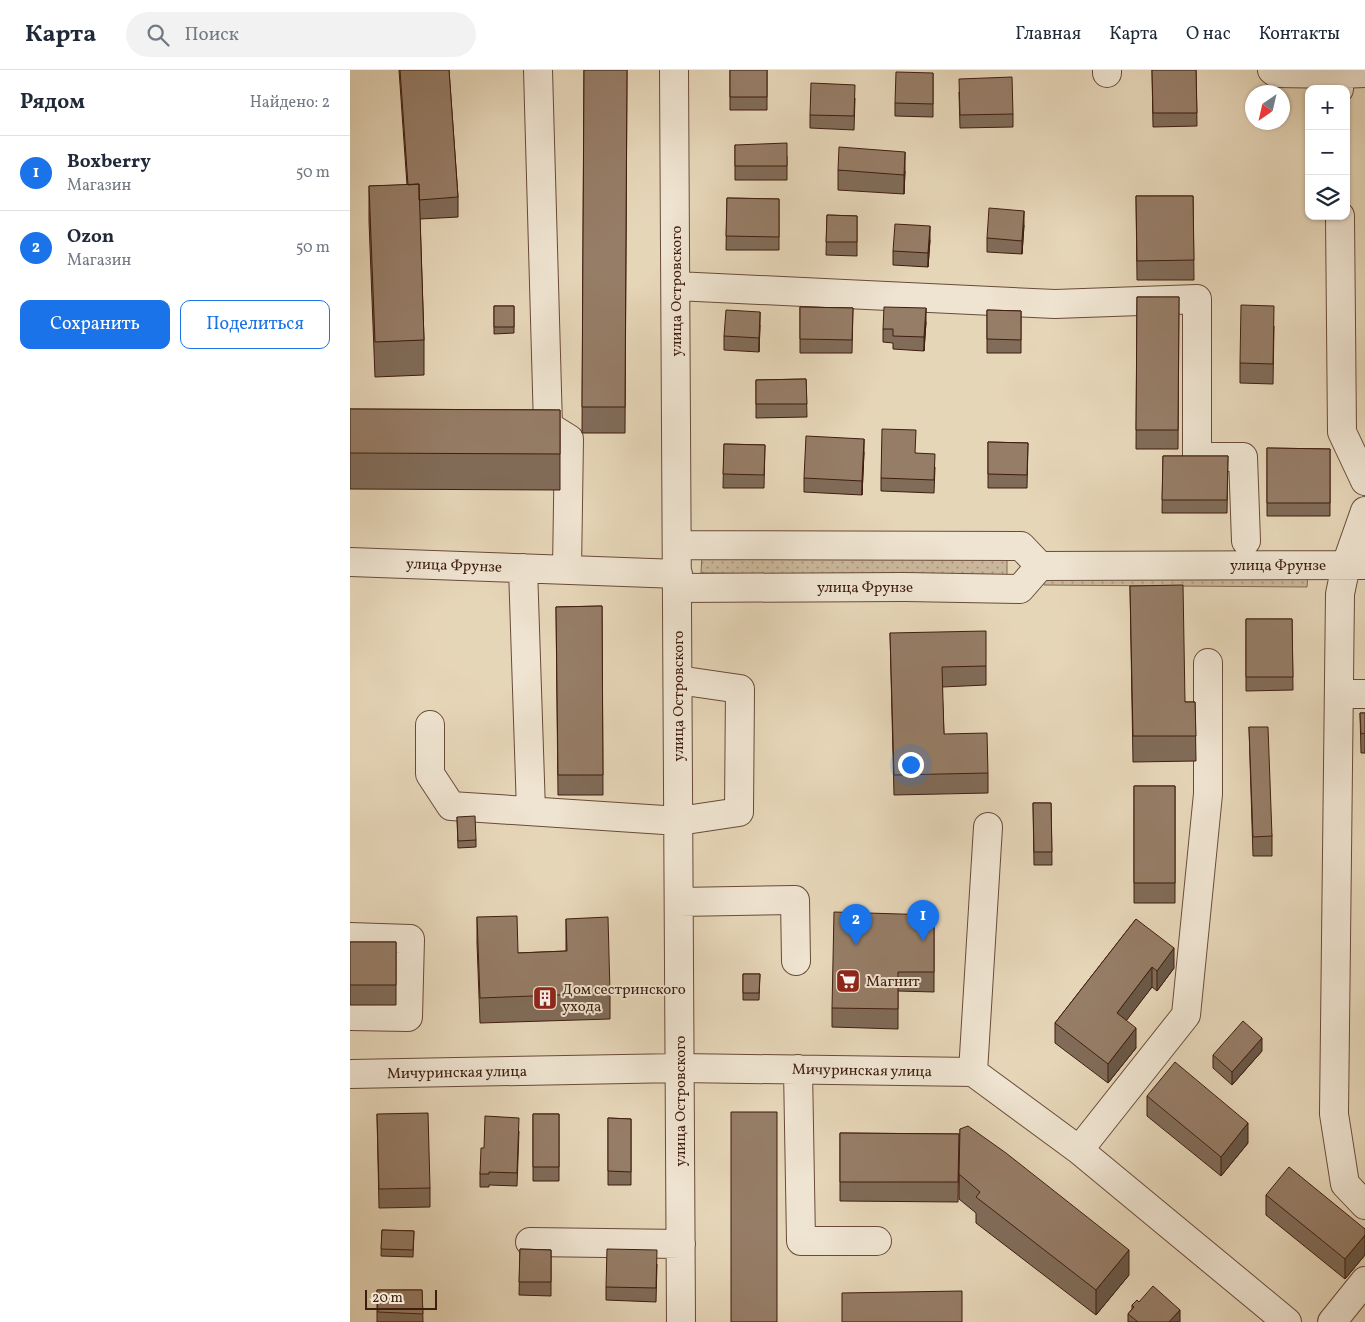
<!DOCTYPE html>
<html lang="ru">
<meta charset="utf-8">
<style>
body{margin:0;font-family:Vollkorn,serif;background:#f2f2f3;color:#1f2937}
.controls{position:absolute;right:15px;top:15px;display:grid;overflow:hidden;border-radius:10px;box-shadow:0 1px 4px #0004}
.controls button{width:45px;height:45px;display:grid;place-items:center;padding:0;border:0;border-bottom:1px solid #e0e1e3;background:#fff;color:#1f2937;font:25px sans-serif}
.compass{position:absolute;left:895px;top:15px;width:45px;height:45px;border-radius:50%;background:#fff;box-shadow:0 1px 4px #0004;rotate:214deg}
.scale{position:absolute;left:15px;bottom:12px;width:72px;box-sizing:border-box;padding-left:5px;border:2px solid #3f1d0f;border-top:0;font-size:14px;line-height:18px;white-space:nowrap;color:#3f1d0f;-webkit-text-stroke:4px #efe4d1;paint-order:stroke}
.you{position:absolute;left:560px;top:694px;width:18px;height:18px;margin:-12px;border:4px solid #fff;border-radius:50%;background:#1a73e8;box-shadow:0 0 0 8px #1a73e833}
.badge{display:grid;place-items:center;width:32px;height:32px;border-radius:50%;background:#1a73e8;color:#fff;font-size:16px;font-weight:700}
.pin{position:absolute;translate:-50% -41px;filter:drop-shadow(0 1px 2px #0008)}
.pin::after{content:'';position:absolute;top:26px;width:18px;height:15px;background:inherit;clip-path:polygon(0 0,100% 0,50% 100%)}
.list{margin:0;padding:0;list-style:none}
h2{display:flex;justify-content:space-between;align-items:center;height:65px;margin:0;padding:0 20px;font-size:21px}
h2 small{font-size:16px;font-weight:400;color:#747a83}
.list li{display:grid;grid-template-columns:32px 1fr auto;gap:15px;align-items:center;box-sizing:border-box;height:75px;padding:0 20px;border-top:1px solid #e0e1e3}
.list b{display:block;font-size:19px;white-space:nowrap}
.list p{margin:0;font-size:16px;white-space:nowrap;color:#747a83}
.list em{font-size:16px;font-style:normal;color:#747a83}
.actions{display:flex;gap:10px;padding:15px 20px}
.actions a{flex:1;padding:11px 0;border:1px solid #1a73e8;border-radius:10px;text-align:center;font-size:18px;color:#1a73e8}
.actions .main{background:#1a73e8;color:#fff}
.icon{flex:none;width:28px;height:28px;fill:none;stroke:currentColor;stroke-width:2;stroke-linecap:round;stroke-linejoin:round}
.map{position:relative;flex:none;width:1015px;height:1252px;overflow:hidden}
header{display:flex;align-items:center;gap:30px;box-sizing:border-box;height:70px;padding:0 25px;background:#fff;border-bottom:1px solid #e0e1e3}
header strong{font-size:24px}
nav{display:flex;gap:28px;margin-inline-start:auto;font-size:18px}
.search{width:350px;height:45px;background:#f2f2f3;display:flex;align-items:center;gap:12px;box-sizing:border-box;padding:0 18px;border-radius:28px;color:#747a83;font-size:19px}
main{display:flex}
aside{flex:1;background:#fff}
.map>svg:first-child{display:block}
.grass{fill:url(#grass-dots);stroke:#846a55}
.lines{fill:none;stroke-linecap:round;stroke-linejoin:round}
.minor-casing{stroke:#694b39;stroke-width:30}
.minor{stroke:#efe4d1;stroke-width:28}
.wall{fill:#816c59;stroke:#3f1d0f}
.shaded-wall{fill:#695848;stroke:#3f1d0f}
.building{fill:#967d67;stroke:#3f1d0f}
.labels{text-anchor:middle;stroke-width:4;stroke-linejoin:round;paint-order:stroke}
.street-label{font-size:15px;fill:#3f1d0f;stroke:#efe4d1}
.poi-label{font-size:15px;fill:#3f1d0f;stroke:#efe4d1;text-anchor:start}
</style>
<header>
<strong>Карта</strong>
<div class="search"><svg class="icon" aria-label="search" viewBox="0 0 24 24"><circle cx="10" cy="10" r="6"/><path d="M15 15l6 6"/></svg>Поиск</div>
<nav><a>Главная</a><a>Карта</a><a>О нас</a><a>Контакты</a></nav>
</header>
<main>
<aside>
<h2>Рядом<small>Найдено: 2</small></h2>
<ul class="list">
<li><span class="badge">1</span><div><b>Boxberry</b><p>Магазин</p></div><em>50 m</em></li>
<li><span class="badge">2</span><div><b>Ozon</b><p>Магазин</p></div><em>50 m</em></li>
</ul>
<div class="actions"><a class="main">Сохранить</a><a>Поделиться</a></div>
</aside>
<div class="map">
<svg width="1015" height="1252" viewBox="0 0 1015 1252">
<defs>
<pattern id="grass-dots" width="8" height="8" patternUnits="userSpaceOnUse" patternTransform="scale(1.25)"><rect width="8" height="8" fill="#cab79b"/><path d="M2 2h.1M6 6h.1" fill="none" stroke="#a5947d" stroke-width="1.8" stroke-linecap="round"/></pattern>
</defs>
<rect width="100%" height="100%" fill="#e6d6b8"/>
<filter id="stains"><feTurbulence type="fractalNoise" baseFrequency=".004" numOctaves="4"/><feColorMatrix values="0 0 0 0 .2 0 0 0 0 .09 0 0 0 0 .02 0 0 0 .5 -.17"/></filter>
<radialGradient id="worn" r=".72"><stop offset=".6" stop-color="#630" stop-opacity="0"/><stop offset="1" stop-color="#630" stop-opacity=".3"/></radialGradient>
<path class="grass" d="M352,483L657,487V507L351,503Z
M695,501L958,503L957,517L694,515Z"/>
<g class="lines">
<defs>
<path id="minor" d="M188,0L198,356L219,369L217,500
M324,0L331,1252
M922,0L926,3L990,4V0
M757,3V0
M989,19L990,4L1015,3
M990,146L992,362L1015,411
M326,216L705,234L847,229V387H893L896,471
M1015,441L996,495L990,524L984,1044L995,1114L1015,1135
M328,475L671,476L690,496L1014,495
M0,492L328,504
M173,498L181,741
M328,518L555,517L670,519L690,496
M989,624H1015
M80,655V704L101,736L329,751L389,742L390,619L328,610
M329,832L445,830L446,891
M0,867L60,869L58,947L0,946
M448,999L451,1171H527
M623,1002L638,757
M0,1004L330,998L623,1002L729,1080L937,1252
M729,1080L836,945L858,724V593
M180,1172L331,1174
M982,1252L1015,1211"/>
</defs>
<use href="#minor" class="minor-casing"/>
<use href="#minor" class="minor"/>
</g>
<path class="wall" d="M49,0H99L108,127V147L70,149L74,270V305L25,307L19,151V116L57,115Z
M234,0H277L275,363H232Z
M380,0H417V40H380Z
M802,0H846L847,56L803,57Z
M583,3V47L545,46V33Z
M609,22L663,44V57L610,58Z
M505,28L504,60L460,58V45Z
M385,75L437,86V110H385Z
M488,100L555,101L554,124L488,120Z
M786,126H843L844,210H787Z
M377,128L429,129V180H376Z
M477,145L507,146V186L476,185Z
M674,155L672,184L637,182V168Z
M580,170L578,197L543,195V181Z
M787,227H829L828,379H786Z
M144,236H164V263L144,264Z
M450,237L503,238L502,283H450Z
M637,240L671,241V283H637Z
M576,252L574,281L543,279V273L533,272V259Z
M410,255L409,282L374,280V266Z
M924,256L923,314L890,313V293Z
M456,309L457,347L406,348V310Z
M0,339L210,340V420L0,419Z
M638,372L678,373L677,418H638Z
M374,374L415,375L414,418H373Z
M917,378L980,379V446H917Z
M514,382L512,425L454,422V408Z
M566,383L585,397L584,423L531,421V408Z
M813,386H878L877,443H812Z
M780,516L835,632H845L846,691L783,692Z
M252,536L253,725H208L206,537Z
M896,549H942L943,620L896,621Z
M540,563L636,596V615L592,617L594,664L638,703V723L544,725Z
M1010,643H1015V683H1011Z
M899,657L922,766V786H903Z
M784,716H825V833H784Z
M683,733H701L702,795H684Z
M107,747L126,770V777L108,778Z
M584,845V922L548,921V959L482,957V938Z
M127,847L168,883L216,881V849L260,923V949L130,953L127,873Z
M786,849L824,898L807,921L802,917L776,950L786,978L758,1013L705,973V953Z
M0,872H46V935H0Z
M393,904H410L409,930H393Z
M912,981L882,1015L863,998V985Z
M797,1026L898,1073L871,1106L797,1046Z
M27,1044L80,1118V1137L29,1138Z
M183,1044H209V1111H183Z
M258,1048L281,1049V1115H258Z
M610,1059L779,1205L746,1245L626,1153V1143L609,1129Z
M169,1061L167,1116L139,1115V1117H130V1104L134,1078Z
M490,1063L609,1064L608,1132L490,1131Z
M916,1125L1015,1159V1185L995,1209L916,1145Z
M32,1160L64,1161L63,1187L31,1186Z
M170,1179L201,1180V1226L169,1225Z
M307,1194L306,1232L256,1230V1217Z
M27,1220H72L73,1252H27Z
M789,1232L830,1252H778V1244L782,1239V1235Z"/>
<path class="shaded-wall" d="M555,82V101L554,124V105Z
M674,141V155L672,184V171Z
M580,156V170L578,197V183Z
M576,238V252L574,281V267Z
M410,242V255L409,282V268Z
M514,369V382L512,425V411Z
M824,878V898L807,921V901Z
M802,897V917L767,963V943Z
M786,958V978L758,1013V994Z
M912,968V981L882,1015V1002Z
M898,1053V1073L871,1106V1087Z
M1015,1165V1185L995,1209V1189Z
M779,1180V1205L746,1245V1220Z
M830,1240V1252H819Z"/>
<path class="building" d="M50,0H99L108,127L69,130V114L58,115Z
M234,0H277L275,337H232Z
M380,0H417V27H380Z
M802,0H846L847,43H803Z
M546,2L583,3V34L545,33Z
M662,7L663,44L610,45L609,9Z
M461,13L505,15L504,46L460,45Z
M437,73V96H385V75Z
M489,77L555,82L554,105L488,100Z
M69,114L74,270L25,272L19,116Z
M786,126H843L844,190L787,191Z
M377,128L429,129V167L376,166Z
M639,138L674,141L672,171L637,168Z
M477,145L507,146V172H476Z
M545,154L580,156L578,183L543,181Z
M787,227H829L828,360H786Z
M891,235L924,236L923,294L890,293Z
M144,236H164V257H144Z
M450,237L503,238L502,270L450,269Z
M534,237L576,238L574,267L543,266V259H533Z
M376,240L410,242L409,268L374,266Z
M637,240L671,241V270L637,269Z
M456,309L457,334H406V310Z
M0,339L210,340V384L0,383Z
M532,359L566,360L565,383L585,384L584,410L531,408Z
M456,366L514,369L512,411L454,408Z
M638,372L678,373L677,405L638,404Z
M374,374L415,375L414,405L373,404Z
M917,378L980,379V433H917Z
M813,386H878L877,430H812Z
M833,515L835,632H845L846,666H783L780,516Z
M252,536L253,705H208L206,537Z
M896,549H942L943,607H896Z
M636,561V596L592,597L594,664L637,663L638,703L544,705L540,563Z
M1010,643H1015V663L1011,664Z
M899,657H918L922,766L903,767Z
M784,716H825V813H784Z
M683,733H701L702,782H684Z
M125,746L126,770L108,771L107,747Z
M484,842L584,845V902H548V939L482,938Z
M167,846L168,883L217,881L216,849L258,847L260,923L130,928L127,847Z
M786,849L824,878L807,901L802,897L767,943L786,958L758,994L705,953Z
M0,872H46V915H0Z
M393,904H410L409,923H393Z
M893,951L912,968L882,1002L863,985Z
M825,992L898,1053L871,1087L797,1026Z
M381,1042H427V1252H381Z
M78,1043L80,1118L29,1119L27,1044Z
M183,1044H209V1097H183Z
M135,1046L169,1048L167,1103L139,1102V1104H130L131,1078H134Z
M258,1048L281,1049V1102L258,1101Z
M618,1056L656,1083L779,1180L746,1220L626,1127L630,1122L609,1104L610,1059Z
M490,1063L609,1064L608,1112H490Z
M939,1097L1015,1159V1165L995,1189L916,1125Z
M32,1160L64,1161L63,1180L31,1179Z
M170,1179L201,1180V1212H169Z
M257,1179L307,1180L306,1218L256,1217Z
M803,1216L830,1240L819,1252H788L778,1244L784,1237L782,1235L787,1230L789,1232Z
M27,1220H72L73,1244L28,1242Z
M612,1221V1252H492V1223Z"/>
<defs>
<symbol id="supermarket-square" viewBox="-11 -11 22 22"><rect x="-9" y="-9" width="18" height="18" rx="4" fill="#8f2418" stroke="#efe4d1"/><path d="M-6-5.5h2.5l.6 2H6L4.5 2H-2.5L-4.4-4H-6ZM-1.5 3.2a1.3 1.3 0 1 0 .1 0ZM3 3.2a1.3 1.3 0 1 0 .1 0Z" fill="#fff"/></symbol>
<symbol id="building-square" viewBox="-11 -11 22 22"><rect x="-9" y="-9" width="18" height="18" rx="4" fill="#8f2418" stroke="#efe4d1"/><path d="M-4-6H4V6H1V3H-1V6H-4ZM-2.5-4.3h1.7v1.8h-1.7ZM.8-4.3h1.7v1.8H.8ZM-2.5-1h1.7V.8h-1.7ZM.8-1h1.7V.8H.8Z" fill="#fff"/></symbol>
</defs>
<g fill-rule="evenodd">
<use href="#supermarket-square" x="484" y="897" width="28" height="28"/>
<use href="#building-square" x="181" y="914" width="28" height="28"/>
</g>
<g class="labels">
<g class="street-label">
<text transform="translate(326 221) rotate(-90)" y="5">улица Островского</text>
<text transform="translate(104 495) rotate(2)" y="5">улица Фрунзе</text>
<text x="928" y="500">улица Фрунзе</text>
<text x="515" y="522">улица Фрунзе</text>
<text transform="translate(328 626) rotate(-90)" y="5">улица Островского</text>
<text transform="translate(512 1000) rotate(1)" y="5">Мичуринская улица</text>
<text transform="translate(107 1002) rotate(-1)" y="5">Мичуринская улица</text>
<text transform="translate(330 1031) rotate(-90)" y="5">улица Островского</text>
</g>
<g class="poi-label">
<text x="516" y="916">Магнит</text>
<text x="212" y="924">Дом сестринского<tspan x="212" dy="17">ухода</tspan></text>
</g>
</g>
<rect width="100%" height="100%" filter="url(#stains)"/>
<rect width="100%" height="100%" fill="url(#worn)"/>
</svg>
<div class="controls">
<button>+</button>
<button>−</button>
<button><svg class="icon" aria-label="layers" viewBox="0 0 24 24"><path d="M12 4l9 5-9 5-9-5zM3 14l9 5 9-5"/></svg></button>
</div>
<svg class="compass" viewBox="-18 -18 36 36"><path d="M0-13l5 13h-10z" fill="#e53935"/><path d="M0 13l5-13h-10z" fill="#747a83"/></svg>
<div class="scale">20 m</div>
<div class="you"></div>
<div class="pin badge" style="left:573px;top:871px">1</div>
<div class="pin badge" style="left:506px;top:875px">2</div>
</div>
</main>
